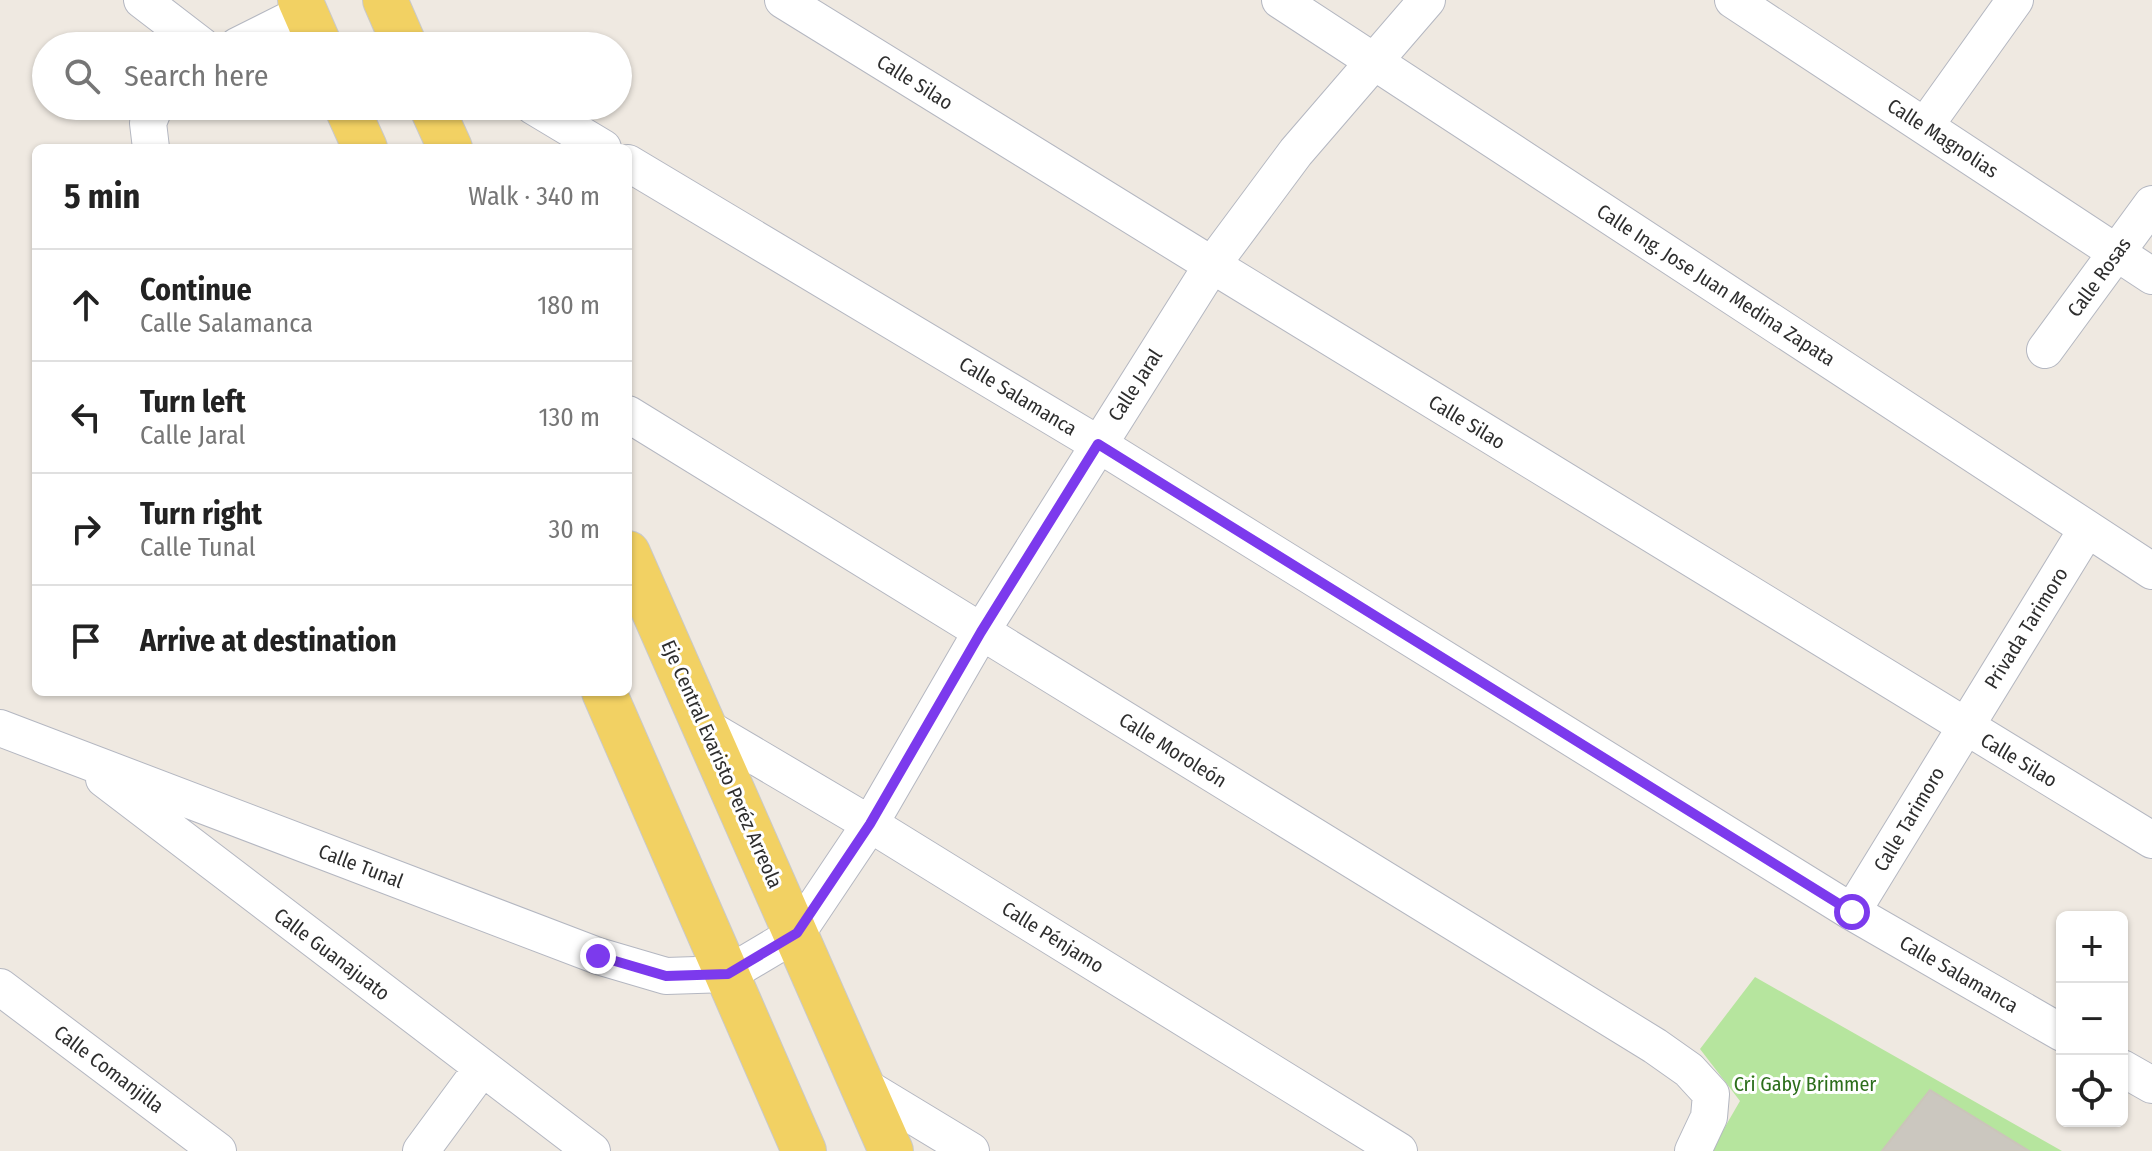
<!DOCTYPE html>
<meta charset="utf-8">
<style>
body{margin:0;font-family:"Fira Sans Condensed",sans-serif;background:#f2f2f2;color:#222}
.controls{position:absolute;right:24px;bottom:24px;display:grid;overflow:hidden;border-radius:12px;box-shadow:0 2px 6px #0004}
.controls button{width:72px;height:72px;display:grid;place-items:center;padding:0;border:0;border-bottom:2px solid #e0e0e0;background:#fff;color:#222;font:40px sans-serif}
.stop{position:absolute;width:24px;height:24px;margin:-18px;border:6px solid #7c3aed;border-radius:50%;background:#fff}
.stop.end{background:#7c3aed;border-color:#fff;box-shadow:0 2px 8px #0008}
.list{margin:0;padding:0;list-style:none}
h2{display:flex;justify-content:space-between;align-items:center;height:104px;margin:0;padding:0 32px;font-size:34px}
h2 small{font-size:26px;font-weight:400;color:#767676}
.list li{display:grid;grid-template-columns:52px 1fr auto;gap:24px;align-items:center;box-sizing:border-box;height:112px;padding:0 32px;border-top:2px solid #e0e0e0}
.list b{display:block;font-size:30px;white-space:nowrap}
.list p{margin:0;font-size:26px;white-space:nowrap;color:#767676}
.list em{font-size:26px;font-style:normal;color:#767676}
.icon{flex:none;width:44px;height:44px;fill:none;stroke:currentColor;stroke-width:2;stroke-linecap:round;stroke-linejoin:round}
.map{position:relative;flex:none;width:2152px;height:1151px;overflow:hidden}
.search{position:absolute;background:#fff;box-shadow:0 2px 6px #0004;left:32px;top:32px;width:600px;height:88px;display:flex;align-items:center;gap:20px;box-sizing:border-box;padding:0 28px;border-radius:44px;color:#767676;font-size:30px}
.panel{position:absolute;background:#fff;box-shadow:0 2px 6px #0004;left:32px;top:144px;width:600px;height:552px;border-radius:12px}
.map>svg:first-child{display:block}
.green{fill:#b6e59e}
.building{fill:#cbc7bf;stroke:#cbc5ba;stroke-width:2}
.lines{fill:none;stroke-linecap:round;stroke-linejoin:round}
.minor-casing{stroke:#b4b7c1;stroke-width:38}
.major-casing{stroke:#c9c9c9;stroke-width:46}
.minor{stroke:#fff;stroke-width:36}
.major{stroke:#f2d163;stroke-width:44}
.route{stroke:#7c3aed;stroke-width:10}
.labels{text-anchor:middle;stroke-width:6;stroke-linejoin:round;paint-order:stroke}
.street-label{font-size:20px;fill:#2e2e2e;stroke:#fff}
.park-label{font-size:20px;fill:#2c6e1b;stroke:#fff}
</style>
<div class="map">
<svg width="2152" height="1151" viewBox="0 0 2152 1151">
<rect width="100%" height="100%" fill="#efe9e1"/>
<path class="green" d="M1755,977L2062,1151H1711L1740,1101L1700,1049Z"/>
<path class="building" d="M1930,1090L2029,1151H1882Z"/>
<g class="lines">
<defs>
<path id="minor" d="M142,0L202,46
M783,0L1212,265L2152,840
M1280,0L2152,571
M1733,0L2152,276
M237,46L305,12
M533,106L603,148
M1925,126L2015,0
M151,148L148,123L155,106
M628,163L1098,444L1852,912L2062,1033
M2045,350L2152,204
M628,414L1655,1046L1689,1070L1711,1094L1709,1117L1693,1151
M704,726L870,824L1399,1151
M0,728L598,956L666,976L728,974L797,933L870,824L981,632L1212,265L1296,152L1427,0
M104,779L592,1151
M1852,912L2087,529
M0,987L218,1151
M2122,1068L2152,1085
M862,1085L971,1151
M421,1151L482,1068"/>
<path id="major" d="M300,0L320,46
M385,0L405,46
M346,106L365,148
M431,106L450,148
M628,553L891,1151
M604,692L804,1151"/>
</defs>
<use href="#minor" class="minor-casing"/>
<use href="#major" class="major-casing"/>
<use href="#minor" class="minor"/>
<use href="#major" class="major"/>
</g>
<g class="lines">
<path class="route" d="M598,956L666,976L728,974L797,933L870,824L981,632L1098,444L1852,912"/>
</g>
<g class="labels">
<g class="street-label">
<text transform="translate(915 82) rotate(32)" y="7">Calle Silao</text>
<text transform="translate(1943 138) rotate(33)" y="7">Calle Magnolias</text>
<text transform="translate(2099 277) rotate(-54)" y="7">Calle Rosas</text>
<text transform="translate(1716 285) rotate(33)" y="7">Calle Ing. Jose Juan Medina Zapata</text>
<text transform="translate(1135 385) rotate(-57)" y="7">Calle Jaral</text>
<text transform="translate(1018 396) rotate(31)" y="7">Calle Salamanca</text>
<text transform="translate(1467 422) rotate(31)" y="7">Calle Silao</text>
<text transform="translate(2026 628) rotate(-58)" y="7">Privada Tarimoro</text>
<text transform="translate(1173 750) rotate(32)" y="7">Calle Moroleón</text>
<text transform="translate(2019 760) rotate(31)" y="7">Calle Silao</text>
<text transform="translate(722 764) rotate(66)" y="7">Eje Central Evaristo Peréz Arreola</text>
<text transform="translate(1909 819) rotate(-59)" y="7">Calle Tarimoro</text>
<text transform="translate(361 866) rotate(21)" y="7">Calle Tunal</text>
<text transform="translate(1053 937) rotate(32)" y="7">Calle Pénjamo</text>
<text transform="translate(332 954) rotate(37)" y="7">Calle Guanajuato</text>
<text transform="translate(1959 974) rotate(30)" y="7">Calle Salamanca</text>
<text transform="translate(109 1069) rotate(37)" y="7">Calle Comanjilla</text>
</g>
<g class="park-label">
<text x="1805" y="1091">Cri Gaby Brimmer</text>
</g>
</g>
</svg>
<div class="controls">
<button>+</button>
<button>−</button>
<button><svg class="icon" aria-label="locate" viewBox="0 0 24 24"><circle cx="12" cy="12" r="6"/><path d="M12 2v4M12 18v4M2 12h4M18 12h4"/></svg></button>
</div>
<div class="stop" style="left:1852px;top:912px"></div>
<div class="stop end" style="left:598px;top:956px"></div>
<div class="search"><svg class="icon" aria-label="search" viewBox="0 0 24 24"><circle cx="10" cy="10" r="6"/><path d="M15 15l6 6"/></svg>Search here</div>
<section class="panel">
<h2>5 min<small>Walk · 340 m</small></h2>
<ul class="list">
<li><svg class="icon" aria-label="ahead" viewBox="0 0 24 24"><path d="M12 20V5M6 11l6-6 6 6"/></svg><div><b>Continue</b><p>Calle Salamanca</p></div><em>180 m</em></li>
<li><svg class="icon" aria-label="left" viewBox="0 0 24 24"><path d="M17 20v-9H6M10 6l-5 5 5 5"/></svg><div><b>Turn left</b><p>Calle Jaral</p></div><em>130 m</em></li>
<li><svg class="icon" aria-label="right" viewBox="0 0 24 24"><path d="M7 20v-9h11M14 6l5 5-5 5"/></svg><div><b>Turn right</b><p>Calle Tunal</p></div><em>30 m</em></li>
<li><svg class="icon" aria-label="arrive" viewBox="0 0 24 24"><path d="M6 21V4h12l-3 4 3 4H6"/></svg><div><b>Arrive at destination</b></div></li>
</ul>
</section>
</div>
